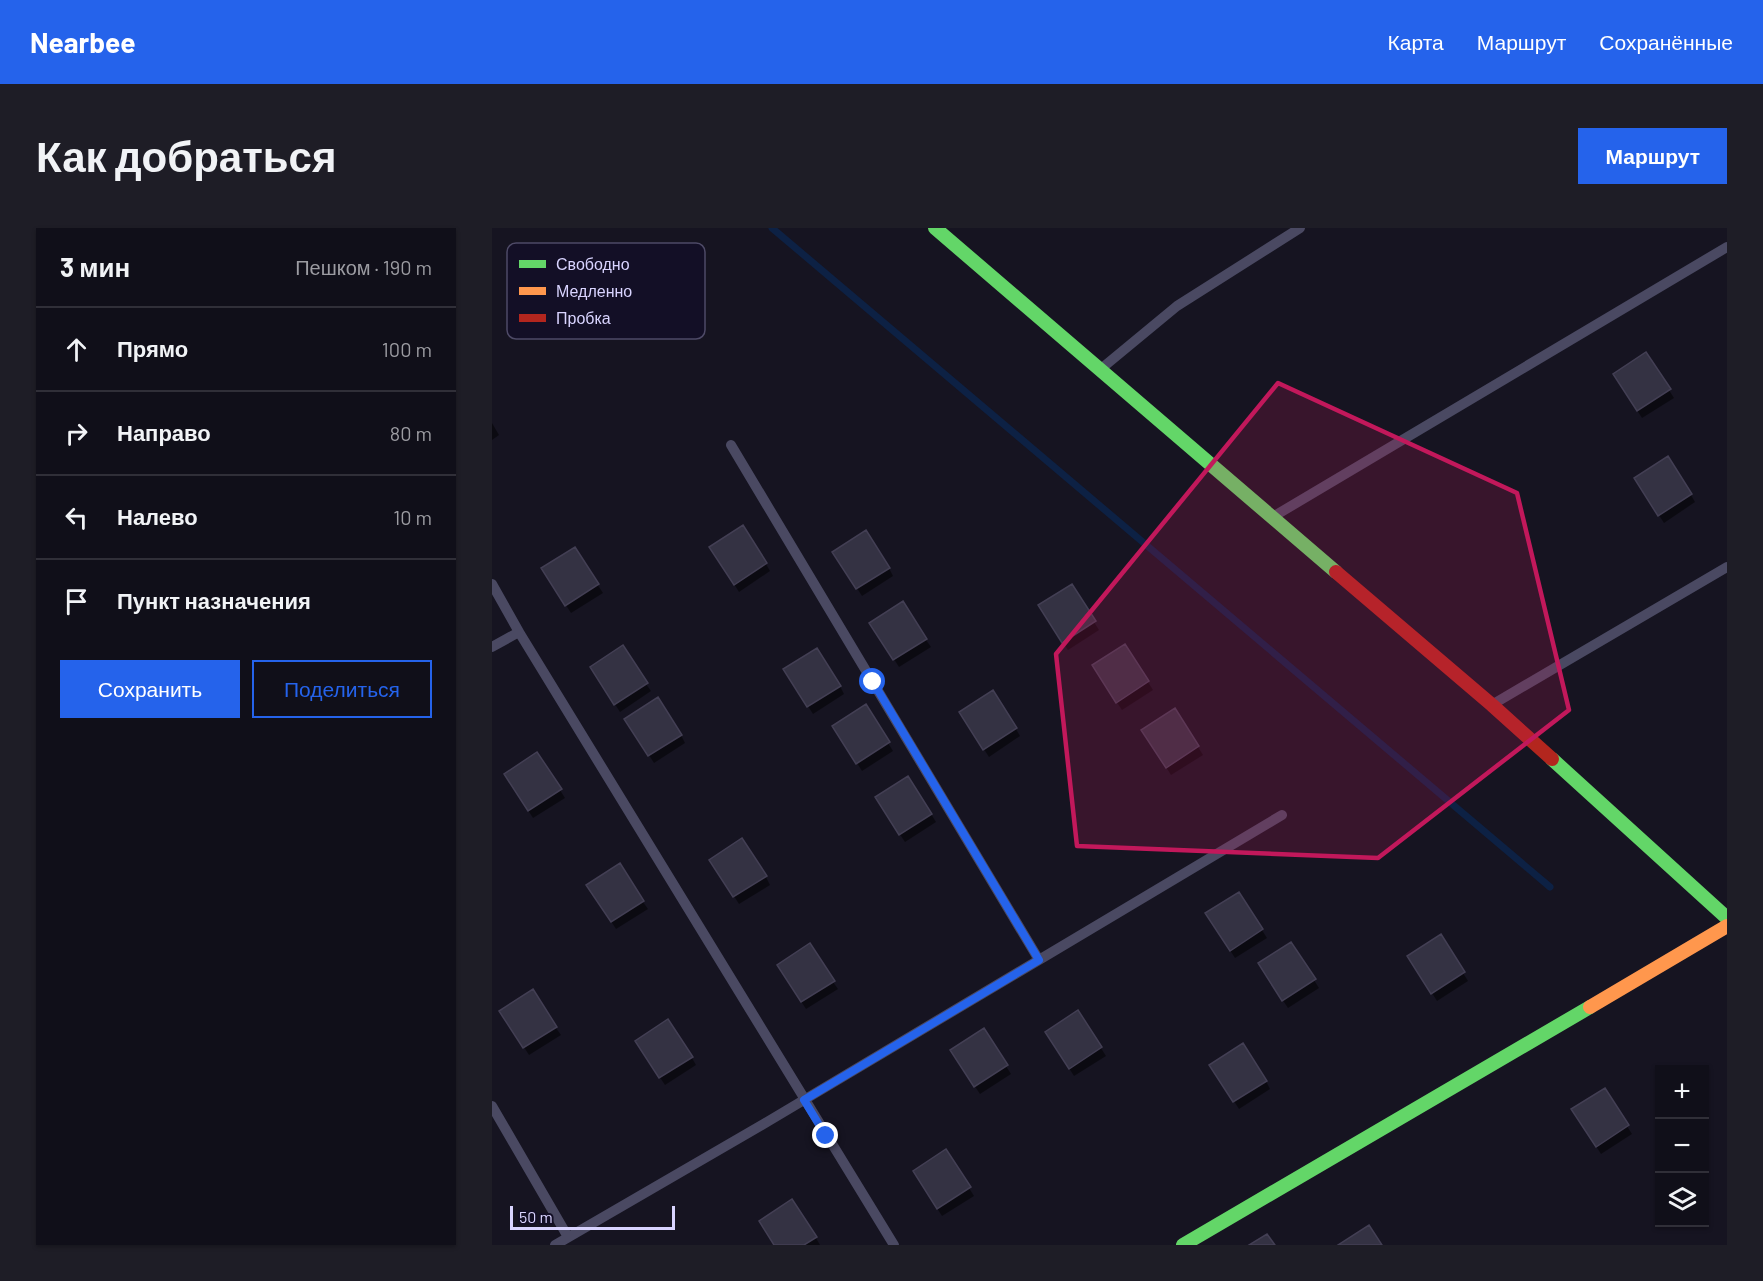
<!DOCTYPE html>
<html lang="ru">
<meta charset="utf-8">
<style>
body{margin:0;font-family:Barlow,sans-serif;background:#1e1d26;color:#f1f3f6}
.controls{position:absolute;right:18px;bottom:18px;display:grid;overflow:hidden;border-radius:0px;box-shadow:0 2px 4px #0004}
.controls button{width:54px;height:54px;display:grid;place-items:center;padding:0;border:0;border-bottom:2px solid #302f38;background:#100f19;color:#f1f3f6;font:30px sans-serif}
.scale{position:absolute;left:18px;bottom:15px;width:165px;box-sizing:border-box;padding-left:6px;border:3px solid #d9d4ff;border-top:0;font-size:16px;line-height:21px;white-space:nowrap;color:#d9d4ff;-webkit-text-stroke:4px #130f26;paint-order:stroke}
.stop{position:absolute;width:18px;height:18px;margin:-14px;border:4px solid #2563eb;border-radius:50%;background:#fff}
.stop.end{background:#2563eb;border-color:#fff;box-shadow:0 2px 6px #0008}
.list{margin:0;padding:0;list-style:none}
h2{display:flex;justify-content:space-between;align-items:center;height:78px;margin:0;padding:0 24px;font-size:26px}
h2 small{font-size:20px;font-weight:400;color:#9c9ca2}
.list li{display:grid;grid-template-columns:39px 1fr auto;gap:18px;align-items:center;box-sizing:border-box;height:84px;padding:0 24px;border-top:2px solid #302f38}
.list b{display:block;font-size:22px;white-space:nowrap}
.list em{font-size:20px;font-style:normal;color:#9c9ca2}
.actions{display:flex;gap:12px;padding:18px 24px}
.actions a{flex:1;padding:14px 0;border:2px solid #2563eb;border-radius:0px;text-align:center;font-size:21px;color:#2563eb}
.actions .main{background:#2563eb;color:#fff}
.icon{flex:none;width:33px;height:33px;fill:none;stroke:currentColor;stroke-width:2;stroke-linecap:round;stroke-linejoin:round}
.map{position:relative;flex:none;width:1235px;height:1017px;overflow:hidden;border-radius:0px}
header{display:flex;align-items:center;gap:36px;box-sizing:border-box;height:84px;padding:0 30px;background:#2563eb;color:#fff}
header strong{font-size:28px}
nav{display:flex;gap:33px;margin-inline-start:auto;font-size:21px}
.intro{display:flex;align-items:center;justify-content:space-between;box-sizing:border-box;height:144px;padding:0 36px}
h1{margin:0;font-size:42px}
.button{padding:15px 27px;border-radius:0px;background:#2563eb;color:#fff;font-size:21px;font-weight:700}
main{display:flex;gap:36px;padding:0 36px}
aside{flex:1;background:#100f19;border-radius:0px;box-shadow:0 2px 4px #0004}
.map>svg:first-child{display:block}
.shadow{fill:#0007}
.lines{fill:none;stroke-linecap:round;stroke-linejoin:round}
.stream{stroke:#0d2144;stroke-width:7}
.building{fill:#343243;stroke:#433f54;stroke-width:1.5}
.lane{stroke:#4a4962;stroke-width:10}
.fast{stroke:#63d668;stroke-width:14}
.slow{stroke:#ff974d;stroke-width:14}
.jam{stroke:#b3261e;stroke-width:14}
.route{stroke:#2563eb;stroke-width:8}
.marked{fill:#c2185b;fill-opacity:0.2;stroke:#c2185b;stroke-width:4.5;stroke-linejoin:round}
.key{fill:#130f26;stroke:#4e4a67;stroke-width:1.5}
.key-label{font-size:16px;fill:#d9d4ff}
</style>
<header>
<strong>Nearbee</strong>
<nav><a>Карта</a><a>Маршрут</a><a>Сохранённые</a></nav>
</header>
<div class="intro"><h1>Как добраться</h1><a class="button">Маршрут</a></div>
<main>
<aside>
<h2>3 мин<small>Пешком · 190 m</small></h2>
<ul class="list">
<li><svg class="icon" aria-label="ahead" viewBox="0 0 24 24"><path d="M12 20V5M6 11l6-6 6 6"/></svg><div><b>Прямо</b></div><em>100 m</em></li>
<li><svg class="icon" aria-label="right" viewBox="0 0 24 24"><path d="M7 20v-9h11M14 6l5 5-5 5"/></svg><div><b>Направо</b></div><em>80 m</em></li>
<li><svg class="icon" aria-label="left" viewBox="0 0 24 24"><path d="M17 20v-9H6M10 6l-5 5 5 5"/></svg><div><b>Налево</b></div><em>10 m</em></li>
<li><svg class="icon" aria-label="arrive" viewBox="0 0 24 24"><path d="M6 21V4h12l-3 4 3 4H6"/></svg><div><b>Пункт назначения</b></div></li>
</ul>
<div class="actions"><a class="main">Сохранить</a><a>Поделиться</a></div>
</aside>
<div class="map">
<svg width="1235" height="1017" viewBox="0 0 1235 1017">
<rect width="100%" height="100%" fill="#161421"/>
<path class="shadow" d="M1154,126L1182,170L1150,190L1127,154Z
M0,195L7,207L0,212Z
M1148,258L1199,267L1203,274L1172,295Z
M82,321L111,365L79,385L56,349Z
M224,327L274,336L278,343L247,364Z
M347,332L397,340L401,348L370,368Z
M579,358L607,402L576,422L552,386Z
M384,403L434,412L439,419L407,439Z
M633,418L661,462L630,482L606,446Z
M104,447L154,456L159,463L128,484Z
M298,450L348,458L352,466L321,486Z
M373,478L401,523L370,543L347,506Z
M683,482L711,527L679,547L656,510Z
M473,492L524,501L528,508L497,529Z
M139,499L189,507L193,515L162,535Z
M45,526L73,570L41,590L18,554Z
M389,578L439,586L444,594L413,614Z
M224,640L274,649L278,657L247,676Z
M101,665L151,674L156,681L124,701Z
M747,666L775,710L743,730L720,694Z
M799,716L827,760L796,780L772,744Z
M922,736L971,745L976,753L945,773Z
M291,745L341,754L346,761L314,781Z
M586,784L614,828L582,848L559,812Z
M14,791L64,800L69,807L37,827Z
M491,802L519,846L488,866L464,830Z
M149,821L200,830L204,837L173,857Z
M724,845L774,853L778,861L747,881Z
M1112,862L1140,906L1109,926L1086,890Z
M427,952L477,960L482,968L450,988Z
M324,1010L328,1017H283Z"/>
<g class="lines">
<path class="stream" d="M280,0L1058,659"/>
</g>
<path class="building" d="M1154,124L1179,161L1145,183L1121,146Z
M1176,228L1200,266L1166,288L1142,250Z
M251,297L275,335L242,357L217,319Z
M374,302L398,340L364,361L340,324Z
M83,319L107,356L73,378L49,340Z
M580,356L604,393L570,415L546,377Z
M411,373L435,411L401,432L377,395Z
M633,416L657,453L624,475L600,437Z
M131,417L156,455L122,477L98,439Z
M325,420L349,458L315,479L291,441Z
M501,462L525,500L491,522L467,484Z
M166,469L190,507L156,528L132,491Z
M374,476L398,514L364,536L340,498Z
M683,480L707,518L674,540L649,502Z
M45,524L70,561L36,583L12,546Z
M416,548L440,586L407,607L383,569Z
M250,610L275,648L241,669L217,632Z
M128,635L152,673L119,694L94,657Z
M747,664L771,701L738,723L713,685Z
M949,706L973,744L939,766L915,728Z
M799,714L824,751L790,773L766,735Z
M318,715L343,753L309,774L285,737Z
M41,761L65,799L31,820L7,783Z
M586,782L610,819L577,841L553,804Z
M176,791L201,829L167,850L143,813Z
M492,800L516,837L482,859L458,822Z
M751,815L775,853L741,874L717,837Z
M1113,860L1137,897L1104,919L1079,881Z
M454,921L479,959L445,981L421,943Z
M300,971L325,1009L312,1017H282L267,993Z
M877,997L890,1017H846Z
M775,1006L783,1017H757Z"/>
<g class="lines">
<path class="lane" d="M610,140L685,78L808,0
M239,217L547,732
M784,287L1235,19
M0,356L27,404
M0,419L27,404L402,1017
M1003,475L1235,339
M0,878L76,1009
M63,1017L275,894L790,587"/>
<path class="fast" d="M443,0L844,344
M1060,531L1235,690
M691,1017L1098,779"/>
<path class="slow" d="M1098,779L1235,698"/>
<path class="jam" d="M844,344L1000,477L1060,531"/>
</g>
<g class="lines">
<path class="route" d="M334,908L312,872L547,732L381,454"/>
</g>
<path class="marked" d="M786,155L1025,265L1077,482L886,630L585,618L564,426Z"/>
<rect x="15" y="15" width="198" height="96" rx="9" class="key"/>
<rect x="27" y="32" width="27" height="8" fill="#63d668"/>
<rect x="27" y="59" width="27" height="8" fill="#ff974d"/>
<rect x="27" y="86" width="27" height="8" fill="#b3261e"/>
<g class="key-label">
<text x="64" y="42">Свободно</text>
<text x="64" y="69">Медленно</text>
<text x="64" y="96">Пробка</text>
</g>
</svg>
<div class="controls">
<button>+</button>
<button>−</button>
<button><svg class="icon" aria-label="layers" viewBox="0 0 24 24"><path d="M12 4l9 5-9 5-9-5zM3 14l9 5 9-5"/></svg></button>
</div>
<div class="scale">50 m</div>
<div class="stop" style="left:381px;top:454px"></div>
<div class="stop end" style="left:334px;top:908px"></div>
</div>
</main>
